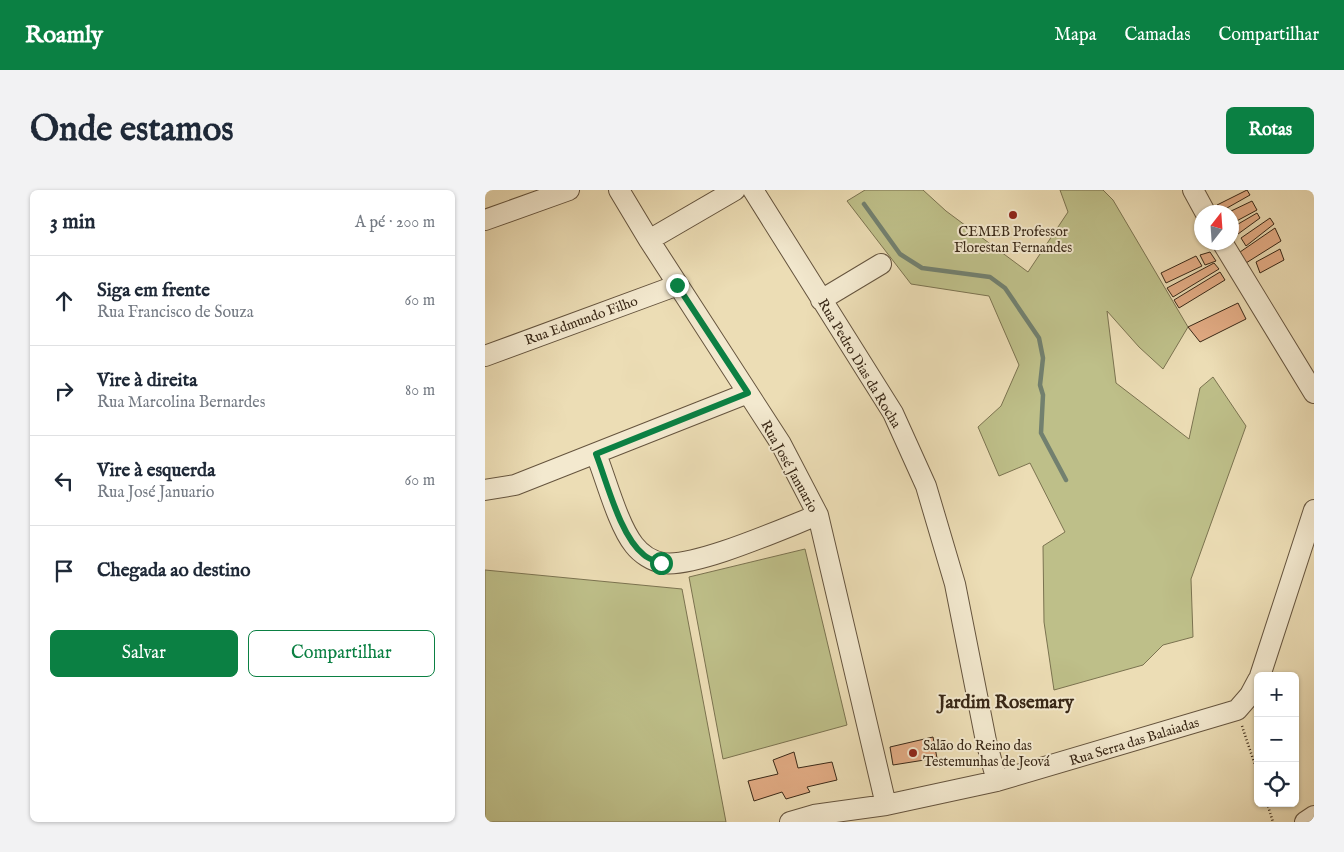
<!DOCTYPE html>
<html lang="pt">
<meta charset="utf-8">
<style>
body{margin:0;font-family:"IM FELL English",serif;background:#f2f2f3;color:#1f2937}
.controls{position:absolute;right:15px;bottom:15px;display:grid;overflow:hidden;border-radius:8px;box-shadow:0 1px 4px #0004}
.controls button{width:45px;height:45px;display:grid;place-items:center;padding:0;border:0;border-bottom:1px solid #e0e1e3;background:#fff;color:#1f2937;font:25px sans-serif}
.compass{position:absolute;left:709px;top:15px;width:45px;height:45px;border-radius:50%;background:#fff;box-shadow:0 1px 4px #0004;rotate:17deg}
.stop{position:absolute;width:15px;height:15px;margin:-11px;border:4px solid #0b8043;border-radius:50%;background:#fff}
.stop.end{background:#0b8043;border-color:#fff;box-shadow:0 1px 5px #0008}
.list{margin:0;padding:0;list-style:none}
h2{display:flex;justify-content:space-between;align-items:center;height:65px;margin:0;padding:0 20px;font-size:21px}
h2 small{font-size:16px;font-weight:400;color:#747a83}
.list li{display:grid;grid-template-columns:32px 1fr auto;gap:15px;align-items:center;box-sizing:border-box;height:90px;padding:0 20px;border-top:1px solid #e0e1e3}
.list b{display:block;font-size:19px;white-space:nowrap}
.list p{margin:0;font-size:16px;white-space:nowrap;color:#747a83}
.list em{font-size:16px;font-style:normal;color:#747a83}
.actions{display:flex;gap:10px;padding:15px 20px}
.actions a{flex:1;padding:11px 0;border:1px solid #0b8043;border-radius:8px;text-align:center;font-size:18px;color:#0b8043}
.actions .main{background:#0b8043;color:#fff}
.icon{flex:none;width:28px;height:28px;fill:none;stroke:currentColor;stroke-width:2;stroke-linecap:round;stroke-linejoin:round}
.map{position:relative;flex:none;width:829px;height:632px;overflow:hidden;border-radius:8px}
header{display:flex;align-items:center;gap:30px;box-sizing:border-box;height:70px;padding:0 25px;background:#0b8043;color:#fff}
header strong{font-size:24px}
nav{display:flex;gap:28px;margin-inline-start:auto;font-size:18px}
.intro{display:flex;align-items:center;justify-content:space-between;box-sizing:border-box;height:120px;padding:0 30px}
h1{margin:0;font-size:35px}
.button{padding:12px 22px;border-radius:8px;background:#0b8043;color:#fff;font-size:18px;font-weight:700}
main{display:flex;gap:30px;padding:0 30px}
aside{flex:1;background:#fff;border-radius:8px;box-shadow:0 1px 4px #0004}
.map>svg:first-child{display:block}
.green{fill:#bebf89;stroke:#7b7350}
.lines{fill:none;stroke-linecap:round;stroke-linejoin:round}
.stream{stroke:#72806f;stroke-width:4.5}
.building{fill:#e4ad86;stroke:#382716}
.minor-casing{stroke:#65543e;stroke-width:22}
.path{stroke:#382716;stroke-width:2.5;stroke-dasharray:1 2.5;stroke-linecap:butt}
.minor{stroke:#f3e9cf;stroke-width:20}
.route{stroke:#0b8043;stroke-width:6}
.poi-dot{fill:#8f2418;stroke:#f3e9cf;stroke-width:2}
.labels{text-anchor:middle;stroke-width:4;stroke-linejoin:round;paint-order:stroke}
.poi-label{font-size:14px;fill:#382716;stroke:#f3e9cf}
.street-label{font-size:14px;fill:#382716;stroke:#f3e9cf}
.district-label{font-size:19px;font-weight:bold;fill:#382716;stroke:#f3e9cf}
</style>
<header>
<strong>Roamly</strong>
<nav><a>Mapa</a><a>Camadas</a><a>Compartilhar</a></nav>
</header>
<div class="intro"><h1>Onde estamos</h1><a class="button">Rotas</a></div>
<main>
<aside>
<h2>3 min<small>A pé · 200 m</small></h2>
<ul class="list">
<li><svg class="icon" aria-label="ahead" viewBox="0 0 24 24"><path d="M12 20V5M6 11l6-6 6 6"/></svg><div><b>Siga em frente</b><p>Rua Francisco de Souza</p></div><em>60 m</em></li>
<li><svg class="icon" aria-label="right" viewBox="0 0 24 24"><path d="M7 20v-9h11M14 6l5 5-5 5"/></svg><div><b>Vire à direita</b><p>Rua Marcolina Bernardes</p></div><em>80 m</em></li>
<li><svg class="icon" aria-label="left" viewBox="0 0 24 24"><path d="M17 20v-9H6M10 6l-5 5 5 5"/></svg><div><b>Vire à esquerda</b><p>Rua José Januario</p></div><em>60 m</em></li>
<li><svg class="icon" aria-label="arrive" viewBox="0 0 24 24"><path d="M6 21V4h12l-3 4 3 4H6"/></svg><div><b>Chegada ao destino</b></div></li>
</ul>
<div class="actions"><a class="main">Salvar</a><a>Compartilhar</a></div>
</aside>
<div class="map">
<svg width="829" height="632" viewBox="0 0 829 632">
<rect width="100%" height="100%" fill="#ecddb5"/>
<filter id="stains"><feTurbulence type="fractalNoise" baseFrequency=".004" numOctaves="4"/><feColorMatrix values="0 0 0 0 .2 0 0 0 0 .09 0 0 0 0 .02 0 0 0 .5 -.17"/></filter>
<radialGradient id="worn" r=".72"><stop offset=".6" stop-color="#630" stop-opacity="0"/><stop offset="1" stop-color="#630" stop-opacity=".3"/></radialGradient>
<path class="green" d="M380,0H438L461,21L543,82L583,22L575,0H618L628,10L703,137L678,179L654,157L622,121L631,193L704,249L715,198L728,187L761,236L706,389L708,447L678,455L658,475L569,500L559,432L558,356L580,342L545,273L514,286L493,237L516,216L534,175L504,106L426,94L362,11Z
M320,359L362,535L238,569L204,387Z
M0,380L197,399L241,632H0Z"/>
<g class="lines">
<path class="stream" d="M379,14L415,64L437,78L505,87L520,98L554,148L558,168L555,195L558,205L556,243L581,290"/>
</g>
<path class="building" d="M762,0L765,5L735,22L732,15Z
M767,11L772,20L746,34V22H744Z
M772,23L775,28L753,44L748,37Z
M785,28L789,34L761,56L756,48Z
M790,38L796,51L761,73L755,62Z
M795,59L799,70L775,83L771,72Z
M725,62L731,71L720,75L715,65Z
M711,66L717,76L681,93L676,83Z
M729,73L734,79L688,107L682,98Z
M735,82L740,90L694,118L689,110Z
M753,113L761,129L715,152L703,137Z
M448,547L452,568L408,575L405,557Z
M309,562L313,578L347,572L352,590L322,597L325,602L301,609L297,602L269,611L263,591L293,584L288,570Z"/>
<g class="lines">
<defs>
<path id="minor" d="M134,0L164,50L296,254L333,325L401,615
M268,0L408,223L441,296L470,394L501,551L512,591
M708,0L720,22
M0,30L84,0
M164,50L250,0
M737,52L829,203
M336,110L396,74
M0,166L193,95
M111,264C121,289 133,335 149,355C156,364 167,371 178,373C210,378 299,338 333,325
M0,300L30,295L263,203
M775,486L829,320
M305,632L329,625L401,615L512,591L752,520L765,505L773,490
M820,632L829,626"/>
</defs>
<use href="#minor" class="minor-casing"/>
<path class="path" d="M757,536L773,584
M782,613L788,632"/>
<use href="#minor" class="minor"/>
</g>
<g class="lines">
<path class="route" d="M176,373C171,371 163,369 159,365C135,346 122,292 111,264L263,203L192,95"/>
</g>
<g class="poi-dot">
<circle cx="528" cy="25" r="5"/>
<circle cx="428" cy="563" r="5"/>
</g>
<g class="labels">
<g class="poi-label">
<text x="528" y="46">CEMEB Professor<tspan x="528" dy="16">Florestan Fernandes</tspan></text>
<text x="438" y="560" text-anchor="start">Salão do Reino das<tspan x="438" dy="16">Testemunhas de Jeová</tspan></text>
</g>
<g class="street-label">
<text transform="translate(96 130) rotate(-20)" y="5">Rua Edmundo Filho</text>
<text transform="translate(375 173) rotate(59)" y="5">Rua Pedro Dias da Rocha</text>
<text transform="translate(305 276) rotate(61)" y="5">Rua José Januario</text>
<text transform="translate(649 551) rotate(-17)" y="5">Rua Serra das Balaiadas</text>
</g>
<g class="district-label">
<text x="521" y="518">Jardim Rosemary</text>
</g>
</g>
<rect width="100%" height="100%" filter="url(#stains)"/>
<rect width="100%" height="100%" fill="url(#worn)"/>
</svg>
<div class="controls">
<button>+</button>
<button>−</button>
<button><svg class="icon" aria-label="locate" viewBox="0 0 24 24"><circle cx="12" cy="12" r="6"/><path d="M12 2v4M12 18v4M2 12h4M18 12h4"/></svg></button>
</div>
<svg class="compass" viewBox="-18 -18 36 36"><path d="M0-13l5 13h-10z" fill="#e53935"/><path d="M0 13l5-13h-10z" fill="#747a83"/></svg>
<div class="stop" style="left:176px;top:373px"></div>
<div class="stop end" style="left:192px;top:95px"></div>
</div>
</main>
